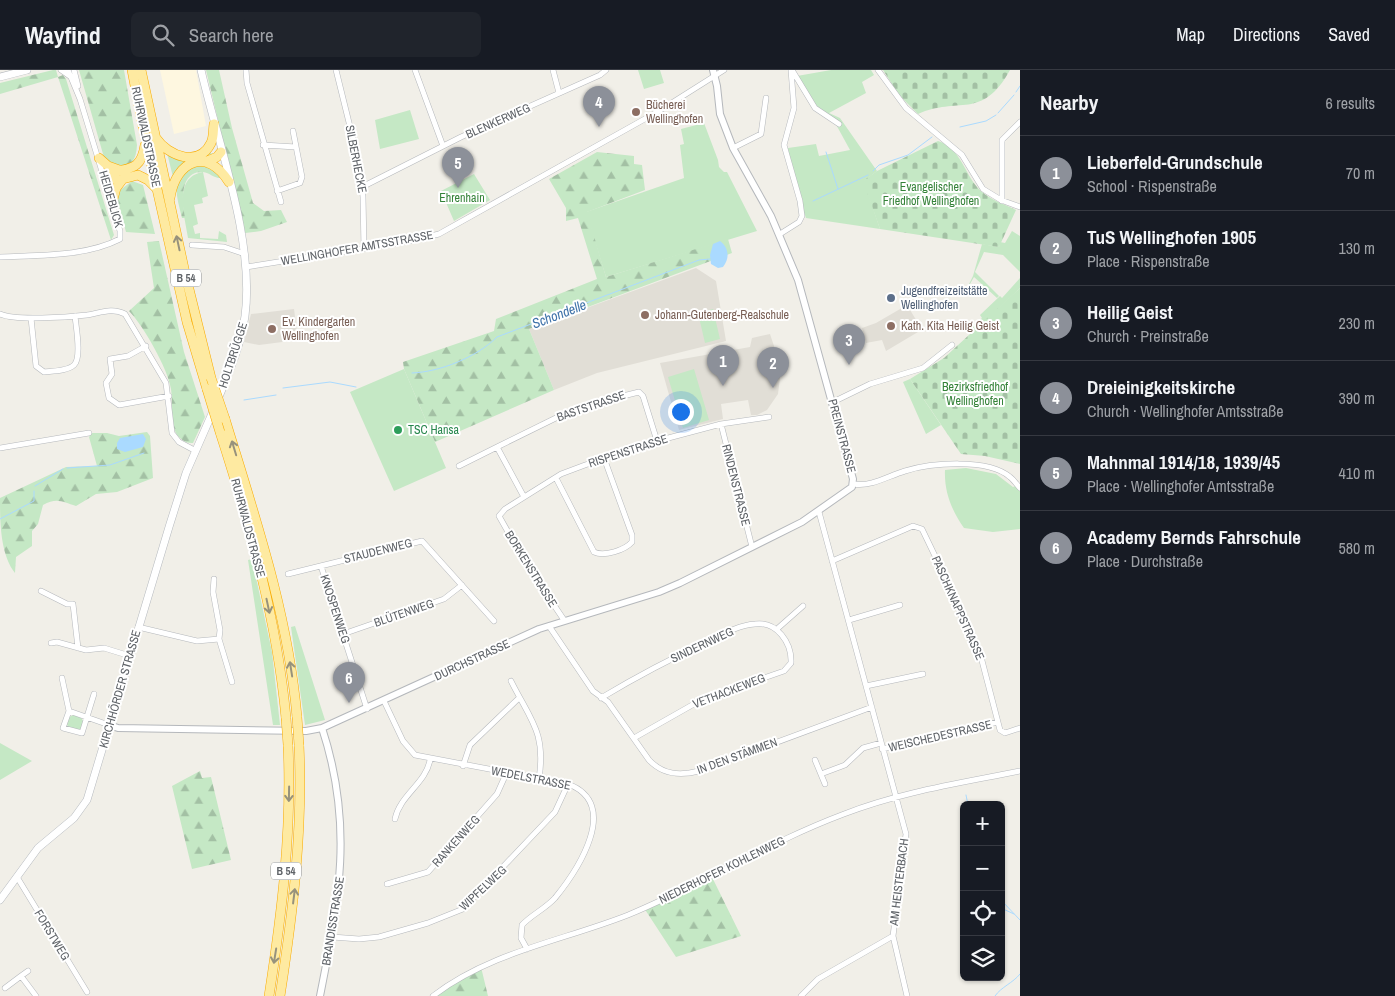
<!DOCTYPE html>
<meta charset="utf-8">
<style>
body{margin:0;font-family:"Archivo Narrow",sans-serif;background:#20242c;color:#f1f3f6}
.controls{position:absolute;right:15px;bottom:15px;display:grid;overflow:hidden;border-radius:8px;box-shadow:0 1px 4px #0004}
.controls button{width:45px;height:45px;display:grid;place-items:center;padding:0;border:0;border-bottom:1px solid #363941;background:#171b24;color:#f1f3f6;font:25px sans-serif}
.you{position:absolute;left:680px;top:341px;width:18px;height:18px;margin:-12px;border:4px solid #fff;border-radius:50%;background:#1a73e8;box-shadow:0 0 0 8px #1a73e833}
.badge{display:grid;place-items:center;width:32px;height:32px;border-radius:50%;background:#8c9099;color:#fff;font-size:16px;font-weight:700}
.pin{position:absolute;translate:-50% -41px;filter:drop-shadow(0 1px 2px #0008)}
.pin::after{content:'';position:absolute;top:26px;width:18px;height:15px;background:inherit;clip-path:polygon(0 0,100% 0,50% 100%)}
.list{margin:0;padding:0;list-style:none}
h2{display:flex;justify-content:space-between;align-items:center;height:65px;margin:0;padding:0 20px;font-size:21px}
h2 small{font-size:16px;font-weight:400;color:#9ea1a6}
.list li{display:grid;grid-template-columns:32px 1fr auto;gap:15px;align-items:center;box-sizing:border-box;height:75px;padding:0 20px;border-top:1px solid #363941}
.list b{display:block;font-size:19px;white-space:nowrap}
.list p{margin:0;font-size:16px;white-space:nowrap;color:#9ea1a6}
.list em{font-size:16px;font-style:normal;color:#9ea1a6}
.icon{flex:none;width:28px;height:28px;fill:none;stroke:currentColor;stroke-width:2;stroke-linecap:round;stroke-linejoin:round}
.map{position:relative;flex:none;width:1020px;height:926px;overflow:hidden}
header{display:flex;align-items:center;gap:30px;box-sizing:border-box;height:70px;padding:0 25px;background:#171b24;border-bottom:1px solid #363941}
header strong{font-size:24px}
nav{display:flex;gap:28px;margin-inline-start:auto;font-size:18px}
.search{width:350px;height:45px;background:#20242c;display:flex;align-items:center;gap:12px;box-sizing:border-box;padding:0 18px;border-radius:8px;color:#9ea1a6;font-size:19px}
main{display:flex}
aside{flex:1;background:#171b24}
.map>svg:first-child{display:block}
.commercial{fill:#fef7e0}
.education{fill:#e1ded6}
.green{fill:#c5e8c5}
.forest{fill:url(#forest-firs)}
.cemetery{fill:url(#cemetery-stones)}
.water{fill:#aadaff}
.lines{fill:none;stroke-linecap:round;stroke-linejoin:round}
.stream{stroke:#aadaff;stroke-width:1}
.minor-casing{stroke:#b5b8bc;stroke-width:6}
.tertiary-casing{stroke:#b5b8bc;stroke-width:8}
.secondary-casing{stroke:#b6babf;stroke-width:8}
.trunk-casing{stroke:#f9ab00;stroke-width:10}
.minor{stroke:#fff;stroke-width:5}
.tertiary{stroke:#fff;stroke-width:6}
.secondary{stroke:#fff;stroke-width:7}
.trunk{stroke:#feeaa1;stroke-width:9}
.trunk-bridge-casing{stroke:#f9ab00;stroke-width:10;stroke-linecap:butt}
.trunk-bridge{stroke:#feeaa1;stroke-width:9}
.oneway{stroke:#97927c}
.education-dot{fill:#8d6e63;stroke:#fff;stroke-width:2}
.service-dot{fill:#5c6f8a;stroke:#fff;stroke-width:2}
.leisure-dot{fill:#2e9e5b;stroke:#fff;stroke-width:2}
.labels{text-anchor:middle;stroke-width:4;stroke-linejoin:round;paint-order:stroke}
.shield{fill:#fff;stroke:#8f9295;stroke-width:1}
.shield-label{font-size:11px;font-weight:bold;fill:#5f6368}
.education-label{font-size:12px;fill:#785e54;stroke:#fff;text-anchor:start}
.street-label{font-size:12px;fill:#5f6368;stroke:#fff}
.park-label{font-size:12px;fill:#348238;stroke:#fff}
.service-label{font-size:12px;fill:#4e5e75;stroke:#fff;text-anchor:start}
.leisure-label{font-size:12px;fill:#27864d;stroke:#fff;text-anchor:start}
.water-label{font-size:14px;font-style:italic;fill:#4174aa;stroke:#fff}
</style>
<header>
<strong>Wayfind</strong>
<div class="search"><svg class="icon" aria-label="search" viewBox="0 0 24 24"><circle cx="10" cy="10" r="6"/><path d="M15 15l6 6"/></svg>Search here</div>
<nav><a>Map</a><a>Directions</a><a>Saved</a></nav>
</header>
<main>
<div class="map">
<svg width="1020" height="926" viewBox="0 0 1020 926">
<defs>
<pattern id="forest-firs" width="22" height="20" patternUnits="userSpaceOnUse" patternTransform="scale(1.25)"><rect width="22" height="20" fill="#c5e8c5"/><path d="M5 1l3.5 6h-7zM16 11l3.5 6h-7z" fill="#a3c0a4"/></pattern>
<pattern id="cemetery-stones" width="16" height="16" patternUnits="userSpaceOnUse" patternTransform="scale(1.25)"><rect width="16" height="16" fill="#c5e8c5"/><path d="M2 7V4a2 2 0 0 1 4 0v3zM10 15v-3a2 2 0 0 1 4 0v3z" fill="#a3c0a4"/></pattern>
</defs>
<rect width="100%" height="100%" fill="#f1efe8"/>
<path class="commercial" d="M160,0H196L206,56L174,64Z"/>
<path class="education" d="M696,198L716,211L726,271L597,303L554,320L529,259Z
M907,235L918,253L916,254L919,260L918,262L886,281L882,270L866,273L862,258L876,253Z
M294,239L298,270L259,275L244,272L251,244Z
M770,264L780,294V308L778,324L767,340L757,345H751L748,330L721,334L723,349L679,360L660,293L750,277L752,268Z"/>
<path class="green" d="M638,0H660L664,13L644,19Z
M831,0H871L874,5L862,12L866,23L829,43L840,48L877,101L864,111L880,159L806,148C798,126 788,101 788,78L816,74L819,86L850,80L833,49L816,38L797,6Z
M410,40L419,69L380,79L375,50Z
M704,53L718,90L719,97L724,102H727L757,161L606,207L586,142L684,108L680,75L684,74L681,59Z
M167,83H210L215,84L173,107Z
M203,102L208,126L202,128L203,133L194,135L198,154L193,156L195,164L200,163V168L218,169L219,161L226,165L227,172L188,168C185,147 172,107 203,102Z
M474,104L490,130L454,151L441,121Z
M1012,161L1020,166V202L1003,185L984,182L975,202L999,226L997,228L974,207L962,228L973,206L982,174L999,177L1000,172L1005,173Z
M1020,208V218L975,261L972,256L982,248L980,245L1000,226L1002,228Z
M713,239L720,269L705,273L698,243Z
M404,299L446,398L394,421L350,322Z
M694,299L709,350L683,358L668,307Z
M910,309L941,355L926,364L903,312Z
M966,398L996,404L1013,417L1020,414V459L993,462L964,458C952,441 944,422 945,400Z
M252,489L272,582L280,655H273L248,490Z
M295,556L325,650L305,655L291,557Z
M67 653a8 8 0 1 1 16 0a8 8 0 1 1-16 0Z
M0,673L32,691L0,710Z"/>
<path class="forest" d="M53,0H56L58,7L63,5L66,9L114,165L111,170L58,7L0,24V13Z
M79,0H124L137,75C136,99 123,99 105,91Z
M206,0H219L232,58L253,133L264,141L281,140L287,152L261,161L245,163Z
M597,82L634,86V94L642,95L645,120L587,142L606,207L728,169L732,183L529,259L554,320L435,372L404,299L403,292L494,261L496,249L597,209L578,148L566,151V138L549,109Z
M201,95L212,98L222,108C215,109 210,103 203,102C179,101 182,132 185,148H182C176,123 168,103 201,95Z
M132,111L143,115L155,164L126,162L118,133L119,121Z
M159,171L184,282L205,347L193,373C186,374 178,368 175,361C170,348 173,333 171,319C168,299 143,255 129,241L154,218L147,172Z
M147,362L150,366L153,408L117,422L96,424L76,436C63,432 57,427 43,435L38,454L32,461V476L16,487L15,503C0,484 0,451 0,428L66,397L97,396L89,367L92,363H107L119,366Z
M200,701L202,708L211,707L231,790L192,799L172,716Z
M711,805L741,866L676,887L644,838Z
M481,897L488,926H436Z"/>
<path class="cemetery" d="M883,0H1010C982,51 958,26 918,44L899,25Z
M938,71C961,77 965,107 981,121C991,130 1004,134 1016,140L999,177L880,159L863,111L877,101Z
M1020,218V394L985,386L961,384L910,309L944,288Z"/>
<path class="water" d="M720,171C729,178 730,188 723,197L718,198L711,194L710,185L713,174Z
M143,364L146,369L143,377L125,382L117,379V373L120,368Z"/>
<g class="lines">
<path class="stream" d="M1016,22L1020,16
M998,43L1014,25
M960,57L986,51L996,45
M826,82L838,119
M873,101L879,95L908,85L932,67
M813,131L868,105
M412,303C440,302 477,287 497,267L699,190L710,189
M283,318L330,312L356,317
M244,330L276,325
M67,398L110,395L144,383
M35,416L63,399
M0,449L34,431V421
M966,725L968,735
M1001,830L1020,850
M1001,838L1014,844
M995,926C1001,917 1013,913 1020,904"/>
<defs>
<path id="minor" d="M61,0L71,7
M74,0L78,16
M246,0L247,13L281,132
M336,0L360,97L363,127L364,179
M415,0L443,76
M553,0L559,23
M792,0L815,38L839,54
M878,0L906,38L962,85L983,119L1001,130L1020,137
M263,75L296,77
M733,78L761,64L766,28
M362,117L461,67L600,5L606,0
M277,121L300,113L302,107L293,61
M1002,131V70L1020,52
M780,164L799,152L802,146L800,131L784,75L794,38L791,0
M192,175L224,177L245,184
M0,187C39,185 85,187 120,169V161L80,29L68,0
M246,197L410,171L439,164L659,41L724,0
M0,244C14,251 69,247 87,245C100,243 112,237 125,244L166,313L172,363L179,372L196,381
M31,248L36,296L44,302C52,301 68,301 74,295C82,288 76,257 75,246
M146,276L128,286L110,289L112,304L106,313L109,328L119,335L169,326
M833,332L870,314L923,298L952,275
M721,354L752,477
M0,378L89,363
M459,396L497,377
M556,408L594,482C604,487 625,480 632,472V465L604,388
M854,414C871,417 888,406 905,401C931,393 988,388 1010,407C1014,410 1017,415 1020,418
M524,427L497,377L568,342L591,334L639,322L643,326L657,371
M819,442L906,764L893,866L907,926
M832,491L913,456L922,459L949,515L971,571L980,583L1000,660L1005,663L1020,658
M321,496L367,639
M288,504L422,471L494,551
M214,509L213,522L220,560L219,569L232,612
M41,521L67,534H73L78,578
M564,550L525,492L499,446L505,439L561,404L585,395L657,371L721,354L769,347
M849,550L900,535
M549,556L593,621L608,632L649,690C663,705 680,706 699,701L872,637
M138,557L197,571L219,569
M777,559L803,536
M343,564L444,529L462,515
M51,573L57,572L86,580L104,578L130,586
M62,608L69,641L109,655
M511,611C531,651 546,662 539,709
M866,616L923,604
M601,628C636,607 672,588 709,571C723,564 739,555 755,554C777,551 792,573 791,593L784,601L701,630L634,668
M384,631L403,671L415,685L568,714C622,734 577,801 555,828C545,839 531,845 522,855L521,868L527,879
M69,641L63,658L82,663L94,624
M882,679L998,652
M815,690L825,714
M463,696L470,675L519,628
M821,704L845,695L863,678L881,673
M395,749C400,725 426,713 430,690
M17,807L87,922
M387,814L428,802L497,724L506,704
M332,867L359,869L379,867L428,853L463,839L555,742L568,714
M21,906L28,901
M5,918L21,906L36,926
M433,926C490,882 562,871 628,845C701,815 769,772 844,744C900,722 961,713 1020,701
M801,926L818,909L893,866"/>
<path id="tertiary" d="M109,655L118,658L306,661L322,658L539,559L659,522L680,513L802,452L852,417L853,409L798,210L771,146L733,78L720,44L717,16L713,0
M320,926C339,830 354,755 322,658"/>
<path id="secondary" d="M201,0C218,74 255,171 245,246C241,275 229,303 218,329
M0,7L27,0
M0,830L38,778L74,748L87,730L169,457L186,403L214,339"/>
<path id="trunk" d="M132,0L143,57L187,252L207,319
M141,0L185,203L211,308
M156,68C168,86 199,98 211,73C214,67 213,60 214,54
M99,88L108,96L119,100
M205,92L217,87L221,82
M105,108C119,93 140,109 145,75
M105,108L119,110L138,105L148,110L156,118
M170,128C176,90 207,77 229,112
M112,133L116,118L122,110
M225,349C255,447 288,544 297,647
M220,362C250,455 277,550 286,648
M269,926C282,842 292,760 288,675
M280,926C293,842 303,759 299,675"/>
</defs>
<use href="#minor" class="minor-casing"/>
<use href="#tertiary" class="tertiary-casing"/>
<use href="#secondary" class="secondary-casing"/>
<use href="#trunk" class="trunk-casing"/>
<use href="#minor" class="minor"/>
<use href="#tertiary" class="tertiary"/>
<use href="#secondary" class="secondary"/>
<use href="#trunk" class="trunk"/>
<defs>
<path id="trunk-bridge" d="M211,308L225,349
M207,319L220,362
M297,647L299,675
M286,648L288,675"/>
</defs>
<use href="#trunk-bridge" class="trunk-bridge-casing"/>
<use href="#trunk-bridge" class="trunk-bridge"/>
</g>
<defs><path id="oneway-shaft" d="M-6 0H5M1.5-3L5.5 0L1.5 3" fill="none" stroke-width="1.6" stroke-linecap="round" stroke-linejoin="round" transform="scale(1.25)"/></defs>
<g class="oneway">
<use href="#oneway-shaft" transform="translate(178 173) rotate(-102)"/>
<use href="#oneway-shaft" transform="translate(234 378) rotate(-107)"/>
<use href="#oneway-shaft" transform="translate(268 536) rotate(78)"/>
<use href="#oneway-shaft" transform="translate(291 599) rotate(-99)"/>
<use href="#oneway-shaft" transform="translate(289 724) rotate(91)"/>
<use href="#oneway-shaft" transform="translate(294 826) rotate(-83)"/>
<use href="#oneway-shaft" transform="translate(275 886) rotate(99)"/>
</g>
<g class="education-dot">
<circle cx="636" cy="42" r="5"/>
<circle cx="645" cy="245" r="5"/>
<circle cx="891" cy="256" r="5"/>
<circle cx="272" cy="259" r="5"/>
</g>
<circle class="service-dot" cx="891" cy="228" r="5"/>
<circle class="leisure-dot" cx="398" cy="360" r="5"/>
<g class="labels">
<g class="shield">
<rect x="171" y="199.5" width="30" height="17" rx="4"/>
<rect x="271" y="792.5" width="30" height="17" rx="4"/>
</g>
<g class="shield-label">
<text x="186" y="212">B 54</text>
<text x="286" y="805">B 54</text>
</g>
<g class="education-label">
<text x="646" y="39">Bücherei<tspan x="646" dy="14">Wellinghofen</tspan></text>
<text x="655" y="249">Johann-Gutenberg-Realschule</text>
<text x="282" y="256">Ev. Kindergarten<tspan x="282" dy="14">Wellinghofen</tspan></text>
<text x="901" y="260">Kath. Kita Heilig Geist</text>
</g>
<g class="street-label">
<text transform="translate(498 51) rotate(-24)" y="4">BLENKERWEG</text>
<text transform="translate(146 67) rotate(78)" y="4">RUHRWALDSTRASSE</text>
<text transform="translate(356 89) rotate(79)" y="4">SILBERHECKE</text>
<text transform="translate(111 129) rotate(74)" y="4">HEIDEBLICK</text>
<text transform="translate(357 178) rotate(-10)" y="4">WELLINGHOFER AMTSSTRASSE</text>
<text transform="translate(233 285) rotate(-72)" y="4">HOLTBRÜGGE</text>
<text transform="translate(591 336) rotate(-19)" y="4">BASTSTRASSE</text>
<text transform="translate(842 366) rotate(75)" y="4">PREINSTRASSE</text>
<text transform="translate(628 381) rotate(-18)" y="4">RISPENSTRASSE</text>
<text transform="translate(736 415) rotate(76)" y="4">RINDENSTRASSE</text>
<text transform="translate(248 458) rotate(75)" y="4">RUHRWALDSTRASSE</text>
<text transform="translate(378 481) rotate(-14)" y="4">STAUDENWEG</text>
<text transform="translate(531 499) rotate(58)" y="4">BORKENSTRASSE</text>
<text transform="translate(958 538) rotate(66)" y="4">PASCHKNAPPSTRASSE</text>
<text transform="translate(335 539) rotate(72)" y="4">KNOSPENWEG</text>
<text transform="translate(404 543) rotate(-19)" y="4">BLÜTENWEG</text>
<text transform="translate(702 575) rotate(-25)" y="4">SINDERNWEG</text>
<text transform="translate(472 590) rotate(-25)" y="4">DURCHSTRASSE</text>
<text transform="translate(120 619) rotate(-74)" y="4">KIRCHHÖRDER STRASSE</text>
<text transform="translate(729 621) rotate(-21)" y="4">VETHACKEWEG</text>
<text transform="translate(940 666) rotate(-13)" y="4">WEISCHEDESTRASSE</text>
<text transform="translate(737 686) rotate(-20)" y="4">IN DEN STÄMMEN</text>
<text transform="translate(531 708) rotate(11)" y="4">WEDELSTRASSE</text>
<text transform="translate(456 771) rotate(-48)" y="4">RANKENWEG</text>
<text transform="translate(722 800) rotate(-26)" y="4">NIEDERHOFER KOHLENWEG</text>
<text transform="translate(899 812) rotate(-83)" y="4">AM HEISTERBACH</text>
<text transform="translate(483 818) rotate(-43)" y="4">WIPFELWEG</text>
<text transform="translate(333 851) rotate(-81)" y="4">BRANDISSTRASSE</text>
<text transform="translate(52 865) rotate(59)" y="4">FORSTWEG</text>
</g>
<g class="park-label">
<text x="931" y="121">Evangelischer<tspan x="931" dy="14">Friedhof Wellinghofen</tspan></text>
<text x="462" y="132">Ehrenhain</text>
<text x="975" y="321">Bezirksfriedhof<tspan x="975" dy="14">Wellinghofen</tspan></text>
</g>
<g class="service-label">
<text x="901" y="225">Jugendfreizeitstätte<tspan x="901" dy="14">Wellinghofen</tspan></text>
</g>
<g class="leisure-label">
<text x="408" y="364">TSC Hansa</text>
</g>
<g class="water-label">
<text transform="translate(559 244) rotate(-21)" y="5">Schondelle</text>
</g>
</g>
</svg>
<div class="controls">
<button>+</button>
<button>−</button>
<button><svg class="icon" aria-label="locate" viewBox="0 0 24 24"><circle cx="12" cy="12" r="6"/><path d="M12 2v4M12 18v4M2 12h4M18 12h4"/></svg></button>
<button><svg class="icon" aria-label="layers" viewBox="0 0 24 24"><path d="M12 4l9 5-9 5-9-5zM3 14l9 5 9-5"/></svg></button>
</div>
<div class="you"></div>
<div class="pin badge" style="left:723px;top:316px">1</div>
<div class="pin badge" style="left:773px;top:318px">2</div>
<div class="pin badge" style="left:849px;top:295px">3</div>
<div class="pin badge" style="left:599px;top:57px">4</div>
<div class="pin badge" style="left:458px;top:118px">5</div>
<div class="pin badge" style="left:349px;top:633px">6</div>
</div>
<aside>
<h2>Nearby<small>6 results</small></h2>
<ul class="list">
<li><span class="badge">1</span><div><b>Lieberfeld-Grundschule</b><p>School · Rispenstraße</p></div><em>70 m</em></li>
<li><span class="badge">2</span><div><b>TuS Wellinghofen 1905</b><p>Place · Rispenstraße</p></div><em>130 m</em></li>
<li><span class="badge">3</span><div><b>Heilig Geist</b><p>Church · Preinstraße</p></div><em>230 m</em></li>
<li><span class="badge">4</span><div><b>Dreieinigkeitskirche</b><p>Church · Wellinghofer Amtsstraße</p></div><em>390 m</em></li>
<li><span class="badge">5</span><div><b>Mahnmal 1914/18, 1939/45</b><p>Place · Wellinghofer Amtsstraße</p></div><em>410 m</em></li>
<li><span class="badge">6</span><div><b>Academy Bernds Fahrschule</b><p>Place · Durchstraße</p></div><em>580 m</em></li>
</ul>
</aside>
</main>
